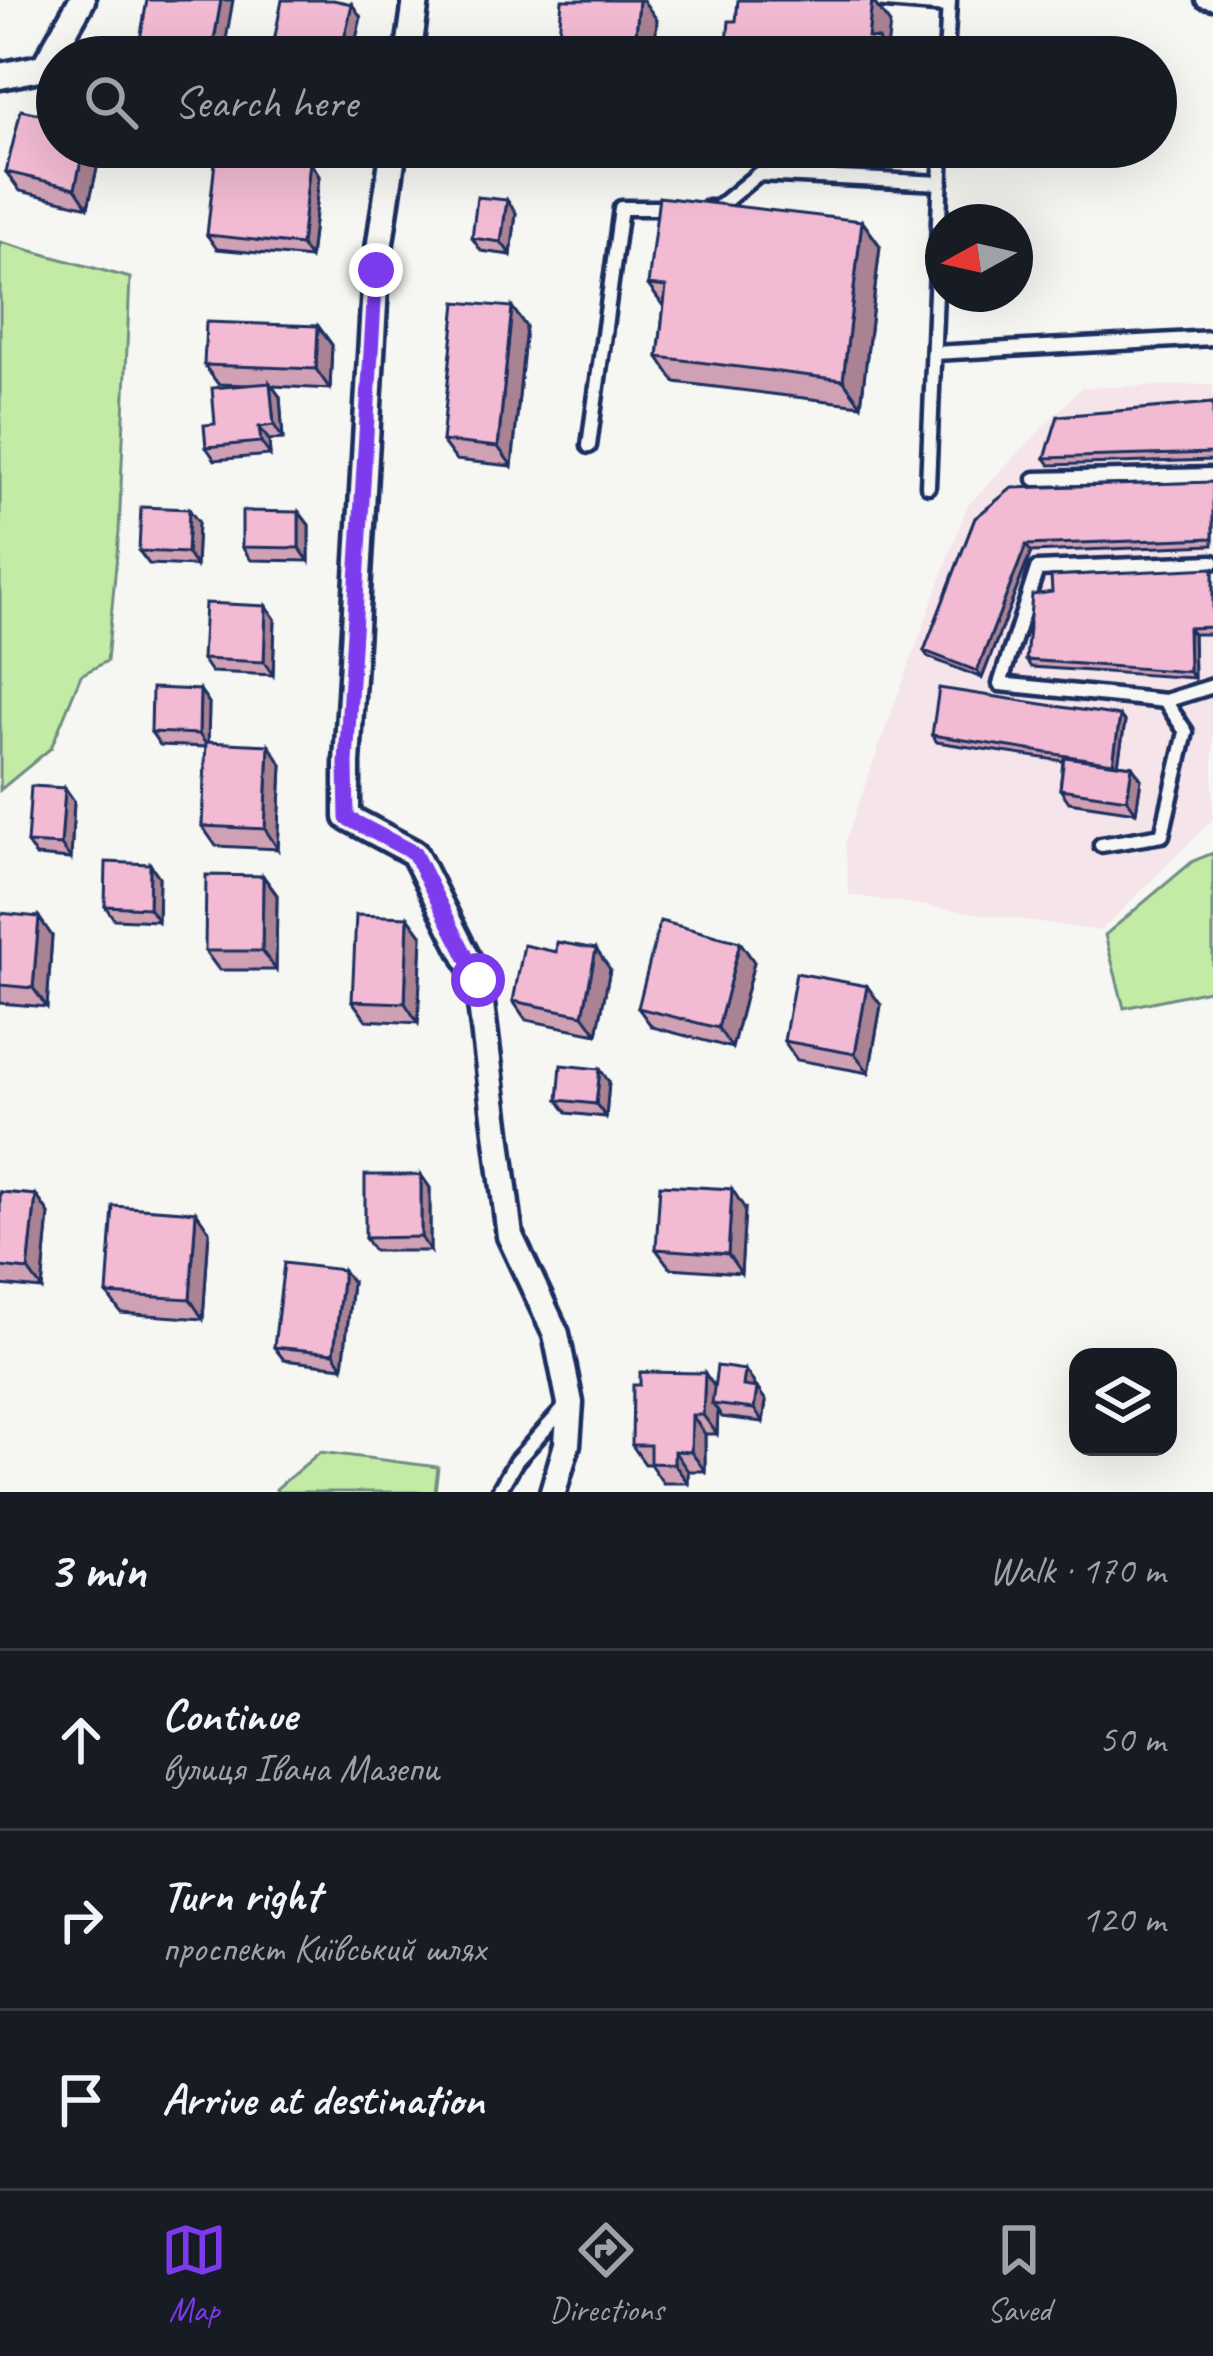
<!DOCTYPE html>
<meta charset="utf-8">
<style>
body{margin:0;font-family:Caveat,sans-serif;background:#242831;color:#f1f3f6}
.controls{position:absolute;right:36px;bottom:36px;display:grid;overflow:hidden;border-radius:24px;box-shadow:0 12px 48px #0002}
.controls button{width:108px;height:108px;display:grid;place-items:center;padding:0;border:0;border-bottom:3px solid #363941;background:#171b24;color:#f1f3f6;font:60px sans-serif}
.compass{position:absolute;left:925px;top:204px;width:108px;height:108px;border-radius:50%;background:#171b24;box-shadow:0 12px 48px #0002;rotate:262deg}
.stop{position:absolute;width:36px;height:36px;margin:-27px;border:9px solid #7c3aed;border-radius:50%;background:#fff}
.stop.end{background:#7c3aed;border-color:#fff;box-shadow:0 3px 12px #0008}
.list{margin:0;padding:0;list-style:none}
h2{display:flex;justify-content:space-between;align-items:center;height:156px;margin:0;padding:0 48px;font-size:51px}
h2 small{font-size:39px;font-weight:400;color:#9ea1a6}
.list li{display:grid;grid-template-columns:78px 1fr auto;gap:36px;align-items:center;box-sizing:border-box;height:180px;padding:0 48px;border-top:3px solid #363941}
.list b{display:block;font-size:45px;white-space:nowrap}
.list p{margin:0;font-size:39px;white-space:nowrap;color:#9ea1a6}
.list em{font-size:39px;font-style:normal;color:#9ea1a6}
.icon{flex:none;width:66px;height:66px;fill:none;stroke:currentColor;stroke-width:2;stroke-linecap:round;stroke-linejoin:round}
.map{position:relative;flex:none;width:1213px;height:1492px;overflow:hidden}
.search{position:absolute;background:#171b24;box-shadow:0 12px 48px #0002;left:36px;right:36px;top:36px;height:132px;display:flex;align-items:center;gap:30px;box-sizing:border-box;padding:0 42px;border-radius:66px;color:#9ea1a6;font-size:45px}
.sheet{height:696px;background:#171b24}
nav{display:flex;justify-content:space-around;align-items:center;box-sizing:border-box;height:168px;border-top:3px solid #363941;background:#171b24;font-size:33px;color:#9ea1a6}
nav a{display:grid;justify-items:center;gap:6px}
nav .on{color:#7c3aed}
.map>svg:first-child{display:block}
.built{fill:#f5e4e9}
.green{fill:#c4eba5;stroke:#708d82;stroke-width:3}
.lines{fill:none;stroke-linecap:round;stroke-linejoin:round}
.service-casing{stroke:#1b2f5e;stroke-width:21}
.minor-casing{stroke:#1b2f5e;stroke-width:33}
.service{stroke:#f6f6f2;stroke-width:12}
.minor{stroke:#f6f6f2;stroke-width:24}
.wall{fill:#d0a1b5;stroke:#1b2f5e;stroke-width:3}
.shaded-wall{fill:#a98394;stroke:#1b2f5e;stroke-width:3}
.building{fill:#f2bbd3;stroke:#1b2f5e;stroke-width:3}
.route{stroke:#7c3aed;stroke-width:15}
</style>
<div class="map">
<svg width="1213" height="1492" viewBox="0 0 1213 1492">
<rect width="100%" height="100%" fill="#f6f6f2"/>
<filter id="ink" filterUnits="userSpaceOnUse"><feTurbulence type="fractalNoise" baseFrequency=".00833" numOctaves="2"/><feDisplacementMap in="SourceGraphic" scale="24" xChannelSelector="R" yChannelSelector="G"/><feConvolveMatrix kernelMatrix="1 2 1 2 8 2 1 2 1" color-interpolation-filters="sRGB"/></filter>
<g filter="url(#ink)">
<path class="built" d="M1213,384V819L1101,931L849,895L845,841L967,506L1081,388Z"/>
<path class="green" d="M0,242L130,278L119,532L107,661L81,675L51,748L0,790Z
M1213,853V989L1124,1008L1105,935L1193,861Z
M320,1452L438,1467L435,1492H277L276,1489Z"/>
<g class="lines">
<defs>
<path id="service" d="M873,0L948,6
M1203,0L1213,2
M946,57L949,1
M706,208H717L758,174L941,183
M934,353L1213,338
M589,446L621,208H674
M1035,479L1213,475
M928,486L942,147
M1213,562L1037,569L1000,684L1165,701L1213,686
M1101,845L1162,835L1186,732L1165,701
M498,1492L516,1461L568,1404"/>
<path id="minor" d="M408,57L416,0
M0,76L44,67L82,0
M394,147L376,270L347,763V817L414,853L478,980L510,1236L556,1334L570,1403L567,1444L553,1492"/>
</defs>
<use href="#service" class="service-casing"/>
<use href="#minor" class="minor-casing"/>
<use href="#service" class="service"/>
<use href="#minor" class="minor"/>
</g>
<path class="wall" d="M57,147H102L88,207L20,191L6,172Z
M567,147H698L697,160Z
M310,162L319,176L310,258L217,249L207,235Z
M507,200L516,213L511,255L481,251L472,238Z
M862,221L880,246L861,405L675,382L658,357L664,307L648,285Z
M512,307L526,327L512,466L456,460L442,441Z
M318,326L332,345L330,389L272,386L280,397L283,439L269,440L270,455L215,460L206,447L215,424L247,385L218,384L204,365Z
M1213,403V460L1050,465L1045,458Z
M1213,482V545L1031,552L982,678L928,657L924,651L975,518Z
M299,512L309,525V561L251,560L242,547Z
M198,522L196,566L149,564L139,551Z
M1213,568V634H1193L1194,678L1031,667L1026,660L1052,592Z
M266,606L275,619L273,675L211,672L202,659Z
M200,690L209,703L208,742L282,765L278,849L216,846L202,826L206,747L160,745L151,732Z
M1125,722L1118,764L1132,766L1141,779L1136,812L1069,802L1060,789L1063,761L937,742L932,735Z
M65,788L74,801L71,859L36,856L27,843Z
M150,864L159,877L158,921L114,919L105,906Z
M263,876L277,895L276,970H219L205,951Z
M0,913L52,936L47,1007L0,1003Z
M422,936L418,1023L366,1020L352,1001Z
M740,942L754,962L732,1048L652,1027L638,1008Z
M556,952L610,969L597,1034L526,1020L513,1001Z
M881,1005L869,1073L797,1060L784,1041Z
M609,1082L606,1117L567,1113L558,1100Z
M421,1175L430,1188V1251H374L365,1238Z
M0,1192L36,1195L49,1214L42,1289L0,1285Z
M745,1209L741,1273L670,1268L656,1249Z
M196,1212L209,1231L203,1319L121,1313L107,1294Z
M352,1283L343,1367L284,1360L274,1347Z
M754,1383V1387L757,1388L766,1401L763,1422L722,1417L718,1411L717,1434H705V1471H688V1483H663L650,1464H645L632,1445L714,1387Z"/>
<path class="shaded-wall" d="M221,0H233L223,57H211Z
M639,0H643L657,20L654,57H634Z
M872,0L890,24L887,50L892,57H877L868,38Z
M352,4L361,17L352,57H340Z
M84,147H102L88,207L75,188Z
M688,147H698L697,160Z
M310,162L319,176L310,258L301,245Z
M507,200L516,213L511,255L501,242Z
M862,221L880,246L861,405L843,380Z
M512,307L526,327L512,466L498,447Z
M318,326L332,345L330,389L316,369Z
M270,383L280,397L283,439L274,425Z
M259,427L269,440L270,455L261,442Z
M189,509L198,522L196,566L187,553Z
M299,512L309,525V561L299,548Z
M1026,545L1031,552L982,678L977,671Z
M266,606L275,619L273,675L264,662Z
M1188,628L1193,634L1194,678L1189,672Z
M200,690L209,703L208,747L199,734Z
M1120,716L1125,722L1117,770L1113,763Z
M269,745L282,765L278,849L265,829Z
M1132,766L1141,779L1136,812L1127,799Z
M65,788L74,801L71,859L61,845Z
M150,864L159,877L158,921L149,908Z
M263,876L277,895L276,970L262,951Z
M39,917L52,936L47,1007L33,988Z
M408,917L422,936L418,1023L405,1003Z
M740,942L754,962L732,1048L718,1028Z
M596,949L610,969L597,1034L583,1015Z
M867,986L881,1005L869,1073L855,1054Z
M600,1069L609,1082L606,1117L596,1104Z
M421,1175L430,1188V1251L421,1237Z
M732,1189L745,1209L741,1273L728,1254Z
M36,1195L49,1214L42,1289L28,1270Z
M196,1212L209,1231L203,1319L190,1299Z
M343,1270L352,1283L343,1367L334,1353Z
M745,1370L754,1383L752,1399L743,1386Z
M705,1373L718,1392L712,1404L718,1411L717,1434L703,1415Z
M757,1388L766,1401L763,1422L754,1409Z
M692,1415L705,1434V1471L691,1452Z
M674,1451L688,1471V1483L674,1464Z"/>
<path class="building" d="M147,0H221L211,57H137Z
M282,0H333L352,4L340,57H271Z
M562,0H639L634,57H557Z
M738,0H872L868,38L879,39L877,57H658L660,36L727,43L729,21H736Z
M21,110L57,118V147H84L75,188L6,172Z
M216,153L310,162L301,245L207,235Z
M477,197L507,200L501,242L472,238Z
M659,197L862,221L843,380L658,357L666,287L648,285Z
M456,302L512,307L498,447L442,441Z
M206,322L318,326L316,369L204,365Z
M270,383L274,425L259,427L261,442L206,447L204,425L215,424L212,388Z
M1213,403V453L1045,458L1058,416Z
M1213,482V538L1026,545L977,671L924,651L975,518L1012,488Z
M141,507L189,509L187,553L139,551Z
M242,511L299,512V548L242,547Z
M1213,568V627L1188,628L1189,672L1026,660L1032,595L1052,592L1051,576Z
M205,603L266,606L264,662L202,659Z
M152,688L200,690L199,734L151,732Z
M939,688L1120,716L1113,763L932,735Z
M206,742L269,745L265,829L202,826Z
M1064,757L1132,766L1127,799L1060,789Z
M31,786L65,788L61,845L27,843Z
M106,862L150,864L149,908L105,906Z
M206,875L263,876L262,951H205Z
M0,913L39,917L33,988L0,985Z
M356,915L408,917L405,1003L352,1001Z
M660,921L740,942L718,1028L638,1008Z
M557,942L596,949L583,1015L513,1001L524,945L556,952Z
M796,973L867,986L855,1054L784,1041Z
M561,1065L600,1069L596,1104L558,1100Z
M365,1175H421V1237L365,1238Z
M660,1185L732,1189L728,1254L656,1249Z
M0,1192L36,1195L28,1270L0,1267Z
M113,1206L196,1212L190,1299L107,1294Z
M284,1263L343,1270L334,1353L274,1347Z
M717,1366L745,1370L743,1386L757,1388L754,1409L712,1404Z
M640,1372L705,1373L703,1415H692L691,1452L674,1451V1464L650,1463V1445H632L633,1385H640Z"/>
</g>
<g class="lines" filter="url(#ink)">
<path class="route" d="M376,270L346,763L347,818L414,853L478,980"/>
</g>
</svg>
<div class="controls">
<button><svg class="icon" aria-label="layers" viewBox="0 0 24 24"><path d="M12 4l9 5-9 5-9-5zM3 14l9 5 9-5"/></svg></button>
</div>
<svg class="compass" viewBox="-18 -18 36 36"><path d="M0-13l5 13h-10z" fill="#e53935"/><path d="M0 13l5-13h-10z" fill="#9ea1a6"/></svg>
<div class="stop" style="left:478px;top:980px"></div>
<div class="stop end" style="left:376px;top:270px"></div>
<div class="search"><svg class="icon" aria-label="search" viewBox="0 0 24 24"><circle cx="10" cy="10" r="6"/><path d="M15 15l6 6"/></svg>Search here</div>
</div>
<section class="sheet">
<h2>3 min<small>Walk · 170 m</small></h2>
<ul class="list">
<li><svg class="icon" aria-label="ahead" viewBox="0 0 24 24"><path d="M12 20V5M6 11l6-6 6 6"/></svg><div><b>Continue</b><p>вулиця Івана Мазепи</p></div><em>50 m</em></li>
<li><svg class="icon" aria-label="right" viewBox="0 0 24 24"><path d="M7 20v-9h11M14 6l5 5-5 5"/></svg><div><b>Turn right</b><p>проспект Київський шлях</p></div><em>120 m</em></li>
<li><svg class="icon" aria-label="arrive" viewBox="0 0 24 24"><path d="M6 21V4h12l-3 4 3 4H6"/></svg><div><b>Arrive at destination</b></div></li>
</ul>
</section>
<nav>
<a class="on"><svg class="icon" aria-label="map" viewBox="0 0 24 24"><path d="M3 6l6-2 6 2 6-2v14l-6 2-6-2-6 2zM9 4v14M15 6v14"/></svg>Map</a>
<a><svg class="icon" aria-label="directions" viewBox="0 0 24 24"><path d="M12 3l9 9-9 9-9-9zM9 14v-3h6M13 9l2 2-2 2"/></svg>Directions</a>
<a><svg class="icon" aria-label="saved" viewBox="0 0 24 24"><path d="M7 4h10v16l-5-4-5 4z"/></svg>Saved</a>
</nav>
